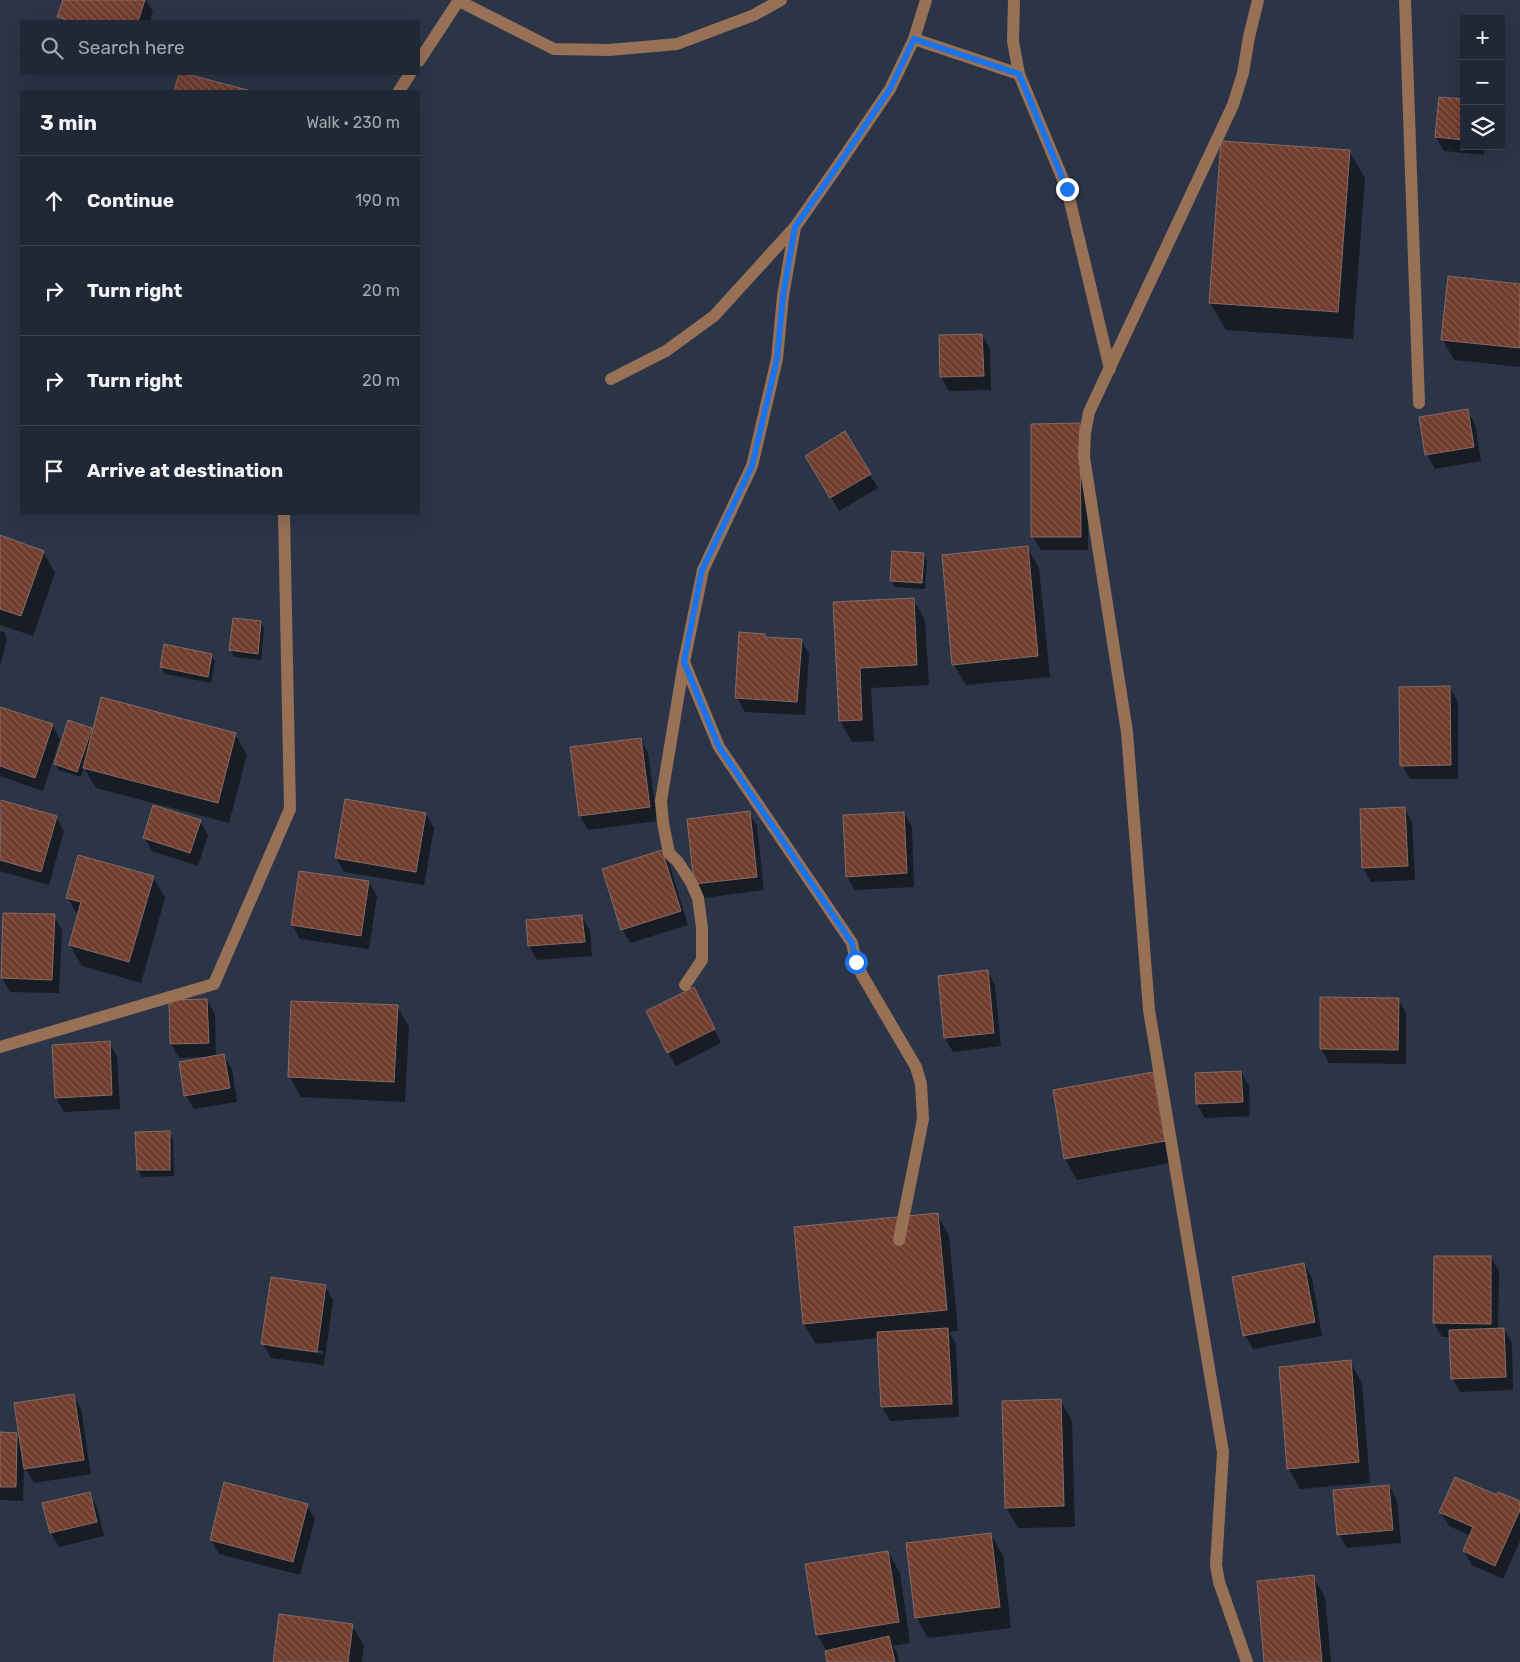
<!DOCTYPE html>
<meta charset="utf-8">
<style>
body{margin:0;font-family:Rubik,sans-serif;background:#28303d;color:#f1f3f6}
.controls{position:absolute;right:15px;top:15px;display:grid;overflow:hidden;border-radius:0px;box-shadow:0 5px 20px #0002}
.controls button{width:45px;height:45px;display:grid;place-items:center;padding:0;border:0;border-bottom:1px solid #3d4450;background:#202835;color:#f1f3f6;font:25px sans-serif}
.stop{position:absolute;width:15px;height:15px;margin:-11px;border:4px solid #1a73e8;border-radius:50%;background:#fff}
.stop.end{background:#1a73e8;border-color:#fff;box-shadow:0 1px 5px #0008}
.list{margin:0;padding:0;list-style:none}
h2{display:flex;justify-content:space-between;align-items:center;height:65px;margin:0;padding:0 20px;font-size:21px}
h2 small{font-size:16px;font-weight:400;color:#a2a6ad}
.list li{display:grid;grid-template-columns:32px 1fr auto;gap:15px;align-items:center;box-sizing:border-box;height:90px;padding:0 20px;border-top:1px solid #3d4450}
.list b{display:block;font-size:19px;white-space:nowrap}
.list em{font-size:16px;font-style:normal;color:#a2a6ad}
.icon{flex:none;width:28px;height:28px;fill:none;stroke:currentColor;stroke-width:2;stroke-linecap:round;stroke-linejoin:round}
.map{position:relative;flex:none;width:1520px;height:1662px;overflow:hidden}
.search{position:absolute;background:#202835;box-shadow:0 5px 20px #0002;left:20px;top:20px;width:400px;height:55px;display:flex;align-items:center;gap:12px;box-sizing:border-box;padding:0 18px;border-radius:0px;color:#a2a6ad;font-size:19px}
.panel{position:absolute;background:#202835;box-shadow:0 5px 20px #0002;left:20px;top:90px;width:400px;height:425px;border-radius:0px}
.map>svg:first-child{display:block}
.shadow{fill:#0007;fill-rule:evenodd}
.building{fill:url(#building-back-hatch);stroke:#846b63}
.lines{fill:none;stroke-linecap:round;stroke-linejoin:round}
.minor{stroke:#977056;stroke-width:12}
.route{stroke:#1a73e8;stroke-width:6}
</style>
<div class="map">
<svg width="1520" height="1662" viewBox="0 0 1520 1662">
<defs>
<pattern id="building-back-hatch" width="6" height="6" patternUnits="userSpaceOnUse" patternTransform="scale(1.25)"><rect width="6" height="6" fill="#713d2f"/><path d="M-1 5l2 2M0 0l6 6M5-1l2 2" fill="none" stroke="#84584d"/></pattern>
</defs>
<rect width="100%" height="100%" fill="#2b3547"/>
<path class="shadow" d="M64,0H146L153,12L150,21H61L58,17Z
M180,74H182L246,91H176Z
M1440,98L1464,101V146H1485L1484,155L1444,151L1436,137Z
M1349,151L1365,178L1353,339L1226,330L1210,303Z
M1520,285V367L1454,360L1442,339Z
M982,335L990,349L991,390L949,391L941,377L940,337Z
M1467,410L1475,424L1481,461L1435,469L1427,455L1421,418Z
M1080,425L1088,439V550H1041L1033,537Z
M845,433L878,488L839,511L807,456Z
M0,536L43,552L55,573L33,636L0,625Z
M1027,548L1039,568L1050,677L966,685L954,665Z
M923,554L927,561L925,589L895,587L892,581Z
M913,599L925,620L929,685L871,688L874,741L852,742L840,721L835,603Z
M261,623L264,629L261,660L234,657L231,650Z
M0,631L4,632L7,638L0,666Z
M765,635L767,639L801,640L809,654L805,715L745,712L737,698Z
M211,655L215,661L211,683L165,674L161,667Z
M1450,688L1458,702V779H1410L1402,765Z
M0,708L52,725L60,739L43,791L0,776Z
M91,729L93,732L235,734L247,755L229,823L96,788L84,768L81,777L59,770L55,764Z
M640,739L648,753L657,821L588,830L580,816Z
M2,801L56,817L64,831L49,885L0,871V808Z
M1404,808L1412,822L1415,880L1371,882L1363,868Z
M749,813L757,826L764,890L704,898L696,884Z
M904,813L912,827L914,887L855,890L847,877Z
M426,814L434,828L424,885L344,872L336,858Z
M200,822L208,835L198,866L152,851L144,837Z
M662,852L670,866L688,925L630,943L622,929Z
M153,877L165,898L141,983L82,966L70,945L78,916L68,898Z
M369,882L377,896L369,949L300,939L292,925Z
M4,914L54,916L62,930L59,993L10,992L2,978Z
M582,917L590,931L592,956L537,960L529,946Z
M987,971L995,985L1001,1046L953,1052L945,1038L939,977Z
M1322,999H1398L1406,1013V1064L1329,1063L1321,1049Z
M207,1000L215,1014L216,1057L224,1056L232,1069L237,1102L194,1109L186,1096L206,1057L179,1058L171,1044L170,1001Z
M702,1003L721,1043L676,1066L668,1052Z
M397,1006L409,1027L405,1102L301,1097L289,1076Z
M109,1043L117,1056L120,1109L64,1112L56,1098Z
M1241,1072L1249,1086L1250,1116L1205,1118L1197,1104L1196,1074Z
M1153,1074L1165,1094L1176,1162L1077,1180L1065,1159L1054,1091Z
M169,1132L173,1139L174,1176L142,1177L138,1170L137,1133Z
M937,1215L949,1235L958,1331L949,1332L956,1344L959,1417L890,1421L882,1407L879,1338L816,1344L804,1324Z
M1435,1257H1491L1499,1271L1498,1329H1504L1512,1343L1513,1390L1460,1392L1452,1378L1451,1337H1442L1434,1323Z
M1304,1264L1312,1278L1322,1336L1253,1349L1245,1335Z
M325,1286L333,1300L324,1365L271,1358L263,1344ZM271,1344L323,1351V1354L271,1347Z
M1350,1362L1362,1383L1370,1483L1300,1489L1288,1468Z
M73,1395L81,1409L91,1474L34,1483L24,1466L23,1501L0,1500V1433L16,1434L22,1442Z
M1060,1400L1072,1421L1075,1527L1018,1528L1006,1507Z
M1389,1486L1397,1500L1401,1543L1347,1548L1339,1534Z
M89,1494L97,1507L104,1536L59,1547L51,1533L44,1504Z
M1498,1497L1520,1503V1541L1503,1579L1472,1565L1464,1551L1471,1536L1449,1526L1441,1512Z
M307,1505L315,1519L300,1575L219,1554L211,1540Z
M991,1535L1003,1555L1011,1628L928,1638L916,1617Z
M888,1552L900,1573L910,1643L893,1646L897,1652L899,1662H829L827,1651L817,1635Z
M1313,1577L1325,1597L1331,1662H1265Z
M352,1625L364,1646L362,1662H274Z"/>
<path class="building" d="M63,0H145L138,21H69L57,17Z
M179,74H187L251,91H174Z
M1439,97L1464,99V140L1435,137Z
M1221,141L1350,150L1338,312L1209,303Z
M1448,276L1520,284V348L1441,340Z
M982,334L984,376L940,377L939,335Z
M1468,409L1474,447L1425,455L1419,417Z
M1080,423L1081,537H1031V424Z
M845,431L871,474L830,498L805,456Z
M0,535L44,551L21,616L0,609Z
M1028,546L1038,656L952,665L942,555Z
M892,551L924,553L922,583L890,581Z
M914,598L917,665L860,668L862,720L839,721L833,602Z
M233,618L261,621L258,654L229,650Z
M739,632L765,634V637L802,639L797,702L735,698Z
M164,644L212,654L208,677L160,667Z
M1450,686L1451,765L1400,766L1399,687Z
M101,697L236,733L218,803L83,768Z
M0,707L53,724L35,778L0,766Z
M68,720L92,728L77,772L54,764Z
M641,738L650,807L579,816L570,747Z
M345,799L426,813L416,872L335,858Z
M1,800L57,816L41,872L0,860Z
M153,805L201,820L190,853L143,838Z
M1405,807L1408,866L1362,868L1360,809Z
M750,811L757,877L694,884L687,819Z
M904,812L907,873L846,877L843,815Z
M662,850L681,911L621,930L602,869Z
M78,855L154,876L129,962L69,945L81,902L66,898Z
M299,871L369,881L361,936L291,925Z
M3,913L55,914L52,980L1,978Z
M582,915L585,942L528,946L526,920Z
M988,970L994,1033L944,1038L938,976Z
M694,987L715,1029L667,1053L646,1011Z
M1320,997L1399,998L1398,1050L1320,1049Z
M207,999L209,1043L170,1044L169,1000Z
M291,1001L398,1005L394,1082L288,1077Z
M110,1041L112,1095L55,1098L52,1045Z
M224,1054L230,1088L184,1096L179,1062Z
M1241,1071L1243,1102L1196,1104L1195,1073Z
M1153,1072L1165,1141L1064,1159L1053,1090Z
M170,1131V1170H137L135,1132Z
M938,1213L947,1310L803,1324L794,1227Z
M1434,1256H1491V1324L1433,1323Z
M1304,1263L1315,1322L1243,1336L1232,1277Z
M271,1277L326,1285L317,1352L261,1344Z
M948,1328L952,1404L881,1407L877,1332Z
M1504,1328L1506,1377L1451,1379L1449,1330Z
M1351,1360L1359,1462L1287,1469L1279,1367Z
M74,1394L84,1460L24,1469L14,1403Z
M1061,1399L1064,1506L1005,1508L1002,1401Z
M0,1432L17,1433L16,1487H0Z
M1455,1477L1497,1495L1498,1492L1520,1501V1510L1495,1566L1463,1551L1473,1527L1439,1512Z
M224,1482L308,1504L293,1562L210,1540Z
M1389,1485L1393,1530L1337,1535L1333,1490Z
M90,1492L97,1522L50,1533L42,1503Z
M991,1533L1000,1607L915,1618L906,1543Z
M888,1551L899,1622L816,1635L805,1564Z
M1314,1575L1322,1662H1264L1257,1581Z
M279,1614L353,1624L348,1662H273Z
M889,1636L895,1662H827L825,1651Z"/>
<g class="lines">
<path class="minor" d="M1014,0L1013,41L1019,74L1067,189L1110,369
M1405,0L1419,403
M459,1L554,49L609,50L677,44L754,15L781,0
M914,39L1019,74
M419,61L459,0
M399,91L410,74
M795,227L783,296L777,359L752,466L703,570L684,662L719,747L852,943L856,962L862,975L916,1067L921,1084L923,1119L899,1240
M611,379L666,351L714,316L795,227L837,167L890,89L914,39L926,0
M684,662L661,801L663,823L669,853L678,862L691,882L698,898L702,928V960L685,985
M0,1047L214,984L290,809L284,514
M1247,1662L1219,1582L1216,1565L1223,1452L1149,1010L1127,732L1084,457L1085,433L1089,412L1233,105L1243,73L1249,37L1258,0"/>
</g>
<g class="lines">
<path class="route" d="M856,962L852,943L719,747L684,662L702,570L752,466L777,359L783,296L795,227L837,167L890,89L914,39L1019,74L1067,189"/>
</g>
</svg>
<div class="controls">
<button>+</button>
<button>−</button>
<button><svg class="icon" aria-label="layers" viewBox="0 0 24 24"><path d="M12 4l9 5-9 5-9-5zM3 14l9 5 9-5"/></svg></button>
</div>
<div class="stop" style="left:856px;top:962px"></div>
<div class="stop end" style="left:1067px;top:189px"></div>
<div class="search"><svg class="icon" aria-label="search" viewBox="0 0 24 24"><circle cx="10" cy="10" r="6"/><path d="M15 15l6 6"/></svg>Search here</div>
<section class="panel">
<h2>3 min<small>Walk · 230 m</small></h2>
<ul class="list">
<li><svg class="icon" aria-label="ahead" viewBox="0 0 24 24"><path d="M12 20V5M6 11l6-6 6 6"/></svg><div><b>Continue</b></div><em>190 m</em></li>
<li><svg class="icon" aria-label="right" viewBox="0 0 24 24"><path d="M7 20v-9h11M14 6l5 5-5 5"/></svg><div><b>Turn right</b></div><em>20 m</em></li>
<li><svg class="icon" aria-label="right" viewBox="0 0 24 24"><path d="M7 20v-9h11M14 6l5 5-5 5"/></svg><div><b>Turn right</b></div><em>20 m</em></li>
<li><svg class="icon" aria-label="arrive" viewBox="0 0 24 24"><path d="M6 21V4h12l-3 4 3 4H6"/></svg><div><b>Arrive at destination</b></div></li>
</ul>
</section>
</div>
